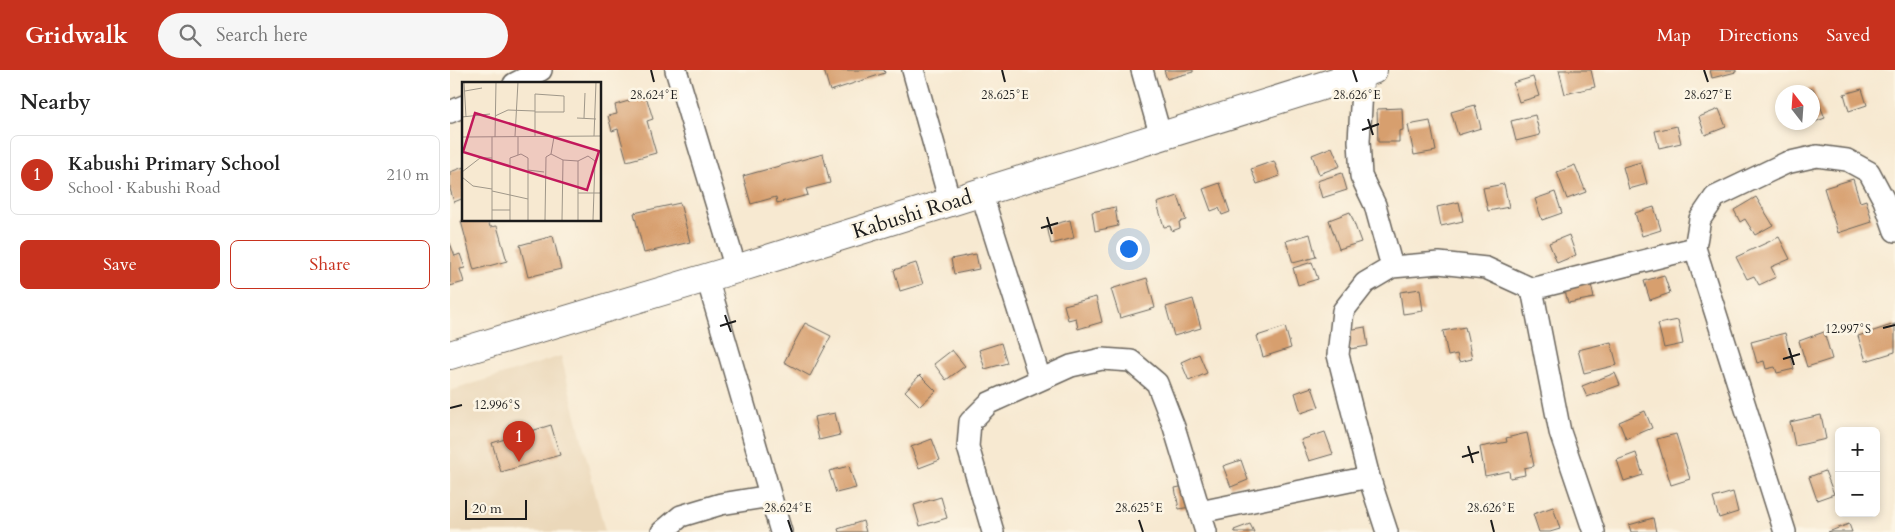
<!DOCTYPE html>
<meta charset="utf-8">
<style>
body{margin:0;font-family:Cardo,serif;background:#f6f6f6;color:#222}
.controls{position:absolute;right:15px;bottom:15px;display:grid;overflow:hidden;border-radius:8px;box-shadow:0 2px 8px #0003}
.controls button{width:45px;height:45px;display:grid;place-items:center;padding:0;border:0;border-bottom:1px solid #e0e0e0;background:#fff;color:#222;font:25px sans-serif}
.compass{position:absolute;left:1325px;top:15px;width:45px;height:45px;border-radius:50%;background:#fff;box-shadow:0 2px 8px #0003;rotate:343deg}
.scale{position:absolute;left:15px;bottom:12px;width:62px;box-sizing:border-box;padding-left:5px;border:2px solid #1c1c1c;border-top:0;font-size:14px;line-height:18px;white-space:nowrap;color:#1c1c1c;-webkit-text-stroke:4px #fcf5e5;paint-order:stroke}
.you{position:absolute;left:678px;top:178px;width:18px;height:18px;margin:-12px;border:4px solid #fff;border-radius:50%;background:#1a73e8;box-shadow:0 0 0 8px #1a73e833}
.badge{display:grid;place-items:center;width:32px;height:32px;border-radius:50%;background:#c8321e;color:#fff;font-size:16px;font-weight:700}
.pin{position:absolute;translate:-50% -41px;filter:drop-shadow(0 1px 2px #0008)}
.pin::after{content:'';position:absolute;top:26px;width:18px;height:15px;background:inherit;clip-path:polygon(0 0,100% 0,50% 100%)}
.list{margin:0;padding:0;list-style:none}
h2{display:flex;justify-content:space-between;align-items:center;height:65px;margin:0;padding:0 20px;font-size:21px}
h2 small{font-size:16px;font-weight:400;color:#767676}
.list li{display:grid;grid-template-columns:32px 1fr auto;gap:15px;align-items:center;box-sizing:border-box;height:80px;margin:0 10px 10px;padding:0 10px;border:1px solid #e0e0e0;border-radius:8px}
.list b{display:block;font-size:19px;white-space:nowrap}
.list p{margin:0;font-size:16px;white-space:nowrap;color:#767676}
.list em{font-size:16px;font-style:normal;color:#767676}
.actions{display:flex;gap:10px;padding:15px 20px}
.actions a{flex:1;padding:11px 0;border:1px solid #c8321e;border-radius:8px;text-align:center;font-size:18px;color:#c8321e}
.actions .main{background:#c8321e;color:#fff}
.icon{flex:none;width:28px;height:28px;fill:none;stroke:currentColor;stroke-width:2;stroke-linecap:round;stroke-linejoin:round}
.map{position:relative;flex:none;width:1445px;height:462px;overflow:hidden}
header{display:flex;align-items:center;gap:30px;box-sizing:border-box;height:70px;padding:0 25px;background:#c8321e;color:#fff}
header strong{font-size:24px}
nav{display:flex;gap:28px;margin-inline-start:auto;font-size:18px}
.search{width:350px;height:45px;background:#f6f6f6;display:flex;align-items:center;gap:12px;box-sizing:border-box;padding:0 18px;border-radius:28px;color:#767676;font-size:19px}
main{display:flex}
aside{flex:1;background:#fff}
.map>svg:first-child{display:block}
.built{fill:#ebd8ba}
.building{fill:#d79f6e}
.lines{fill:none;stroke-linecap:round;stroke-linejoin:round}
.street-casing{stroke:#69645b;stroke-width:24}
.secondary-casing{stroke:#69645b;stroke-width:30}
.street{stroke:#fff;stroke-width:21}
.secondary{stroke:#fff;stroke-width:28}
.ticks{fill:none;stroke:#1c1c1c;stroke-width:2}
.labels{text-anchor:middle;stroke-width:5;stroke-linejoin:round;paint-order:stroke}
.street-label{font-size:21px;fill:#1c1c1c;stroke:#fcf5e5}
.inset-road{fill:none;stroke:#9f9789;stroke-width:1}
.view{fill:#c2185b;fill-opacity:0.15;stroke:#c2185b;stroke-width:2.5}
.inset-edge{fill:none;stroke:#1c1c1c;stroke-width:2.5}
.ticks-label{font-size:12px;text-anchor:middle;fill:#1c1c1c;stroke:#fcf5e5;stroke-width:5;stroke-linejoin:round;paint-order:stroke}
</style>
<header>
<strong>Gridwalk</strong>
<div class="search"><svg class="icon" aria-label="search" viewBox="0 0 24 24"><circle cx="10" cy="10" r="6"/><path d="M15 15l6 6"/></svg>Search here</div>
<nav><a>Map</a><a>Directions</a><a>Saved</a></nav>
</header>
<main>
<aside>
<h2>Nearby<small></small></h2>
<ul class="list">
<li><span class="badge">1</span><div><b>Kabushi Primary School</b><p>School · Kabushi Road</p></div><em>210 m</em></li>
</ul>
<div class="actions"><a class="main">Save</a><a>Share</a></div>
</aside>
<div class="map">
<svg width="1445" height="462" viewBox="0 0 1445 462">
<rect width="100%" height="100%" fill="#fcf5e5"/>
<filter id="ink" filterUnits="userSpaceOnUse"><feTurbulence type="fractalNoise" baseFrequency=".02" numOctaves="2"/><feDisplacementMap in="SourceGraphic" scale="10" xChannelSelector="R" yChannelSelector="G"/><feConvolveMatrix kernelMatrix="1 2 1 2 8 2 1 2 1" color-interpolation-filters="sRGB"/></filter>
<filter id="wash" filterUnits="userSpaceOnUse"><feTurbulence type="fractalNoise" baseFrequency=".0096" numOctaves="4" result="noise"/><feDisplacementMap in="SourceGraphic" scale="20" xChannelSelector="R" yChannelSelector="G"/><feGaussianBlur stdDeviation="1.12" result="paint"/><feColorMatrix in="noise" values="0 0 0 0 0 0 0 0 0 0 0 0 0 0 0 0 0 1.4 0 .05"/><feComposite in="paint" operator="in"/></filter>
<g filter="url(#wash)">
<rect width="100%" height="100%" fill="#f7e9d1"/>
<path class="built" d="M111,286L155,462H0V321Z"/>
<g id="blocks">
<path class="building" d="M374,0H434L435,3L380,21Z
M714,0H743V2L717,9Z
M1109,0H1141L1145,17L1115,24Z
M1260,0H1286V2L1262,8Z
M1083,7L1089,26L1069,32L1063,13Z
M1363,18L1375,48L1362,53V22H1351Z
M1412,19L1417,35L1399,41L1394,24Z
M196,26L203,49L197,51L206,83L177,91L168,59L162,61L158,46L167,44L165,35Z
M1025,35L1031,58L1008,65L1001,42Z
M952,38L953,60L949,61V72H928L927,39Z
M1269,39L1276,57L1255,65L1249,47Z
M1085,45L1090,65L1066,71L1061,51Z
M980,51L986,81L964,85L958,55Z
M1227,56L1231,73L1209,78L1205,61Z
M882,77L890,96L869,104L862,85Z
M373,84L380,113L356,119L358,125L327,133L326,127L301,134L293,106Z
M824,91L830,106L807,114L801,99Z
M1191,92L1197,114L1179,119L1173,97Z
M1125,95L1136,122L1117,129L1107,102Z
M14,97V128L4,132L0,119V102Z
M892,103L897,120L872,128L867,111Z
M1403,109L1410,132L1416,130L1422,152L1388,163L1374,118Z
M770,113L780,142L772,145L769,138L761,141L753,119Z
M1054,114L1059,137L1038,141L1033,118Z
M1105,122L1112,143L1092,150L1085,129Z
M728,126L736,150L729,152L730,158L722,161L720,156L714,157L707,133Z
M1306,127L1323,155L1305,165L1295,149L1290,152L1284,140Z
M1009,132L1013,151L991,156L987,137Z
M230,133L240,172L194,183L184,143Z
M665,137L668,156L645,161L642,142Z
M1204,137L1211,160L1192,166L1185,143Z
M900,142L911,172L889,179L879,150Z
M15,150H38L40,157L47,156L57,191L24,200L11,151Z
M620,150L624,168L601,174L597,156Z
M860,164L866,187L843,193L836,171Z
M1119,165L1126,185L1107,193L1099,173Z
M103,166L111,199L78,207L70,175Z
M1329,167L1340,189L1321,197L1326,207L1309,215L1304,206L1297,209L1286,187Z
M0,173L5,186L10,184L15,198L10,199L14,212L0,216Z
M526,184L529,199L504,204L501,189Z
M862,192L868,209L848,215L843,198Z
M466,193L473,214L450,221L444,200Z
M1214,205L1220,223L1200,230L1194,211Z
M697,208L705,238L670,248L661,219Z
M1140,210L1144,228L1118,233L1114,216Z
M970,219L973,241L953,244L950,222Z
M646,227L652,252L628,259L626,248L618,250L614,235Z
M743,229L751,258L724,266L716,237Z
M1228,250L1233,274L1214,278L1208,254Z
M355,253L381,266L360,306L334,292Z
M1445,254V282L1416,291L1408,266Z
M835,257L841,278L813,287L807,266Z
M915,257L918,276L900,279L898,260Z
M1015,257L1022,289L1009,292L1007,284L998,286L993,261Z
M1374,262L1382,289L1357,297L1349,271Z
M1335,263L1344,299L1327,303L1325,297L1316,299L1314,291L1307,293L1301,272Z
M1161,272L1167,295L1134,303L1128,280Z
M551,273L557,293L535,299L529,280Z
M502,280L515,296L496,310L484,294Z
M749,284L757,303L739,311L731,292Z
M1165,303L1170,315L1137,327L1132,316Z
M470,305L486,321L470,336L455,321Z
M862,317L869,337L851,343L845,323Z
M1195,341L1202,358L1176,369L1169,352Z
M385,343L390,365L369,370L364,347Z
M1371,345L1376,369L1345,376L1340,352Z
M101,355L110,385L51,402L42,373Z
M875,362L883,384L859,391L851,370Z
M1077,363L1084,396L1074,398L1075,405L1060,408L1059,401L1035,406L1030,377L1057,372L1056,368Z
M1226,364L1240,409L1221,415L1207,369Z
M482,369L490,390L469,398L461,377Z
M1186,383L1193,405L1174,411L1167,390Z
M791,390L798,410L781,417L773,396Z
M399,396L406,418L386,423L379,401Z
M1375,401L1384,424L1367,430L1359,407Z
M735,416L740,437L729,439L725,418Z
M1283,422L1288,442L1269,448L1263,428Z
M491,427L497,448L470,456L464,435Z
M1103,437L1110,459L1100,462H1089L1083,444Z
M1203,448L1206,462H1181L1179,455Z
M413,451L416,462H389L388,459Z
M800,454L804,462H785L784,460Z
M1399,454L1402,462H1378Z"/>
</g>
</g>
<g filter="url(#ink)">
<use href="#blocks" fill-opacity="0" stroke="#69645b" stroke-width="1"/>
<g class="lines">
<defs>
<path id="street" d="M226,0L286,199
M463,0L500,132
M692,0L711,67
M913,3L909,71L911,106L925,135L942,197
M64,14L91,0
M0,42L14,36
M531,122L590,309
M257,208L331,462
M1082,219L1110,362L1144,462
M750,442L919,407
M212,462L231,446L271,434L320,426
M543,462L518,377L520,352L539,333L621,296L652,289L681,291L707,313L724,357L756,462
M937,462L919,407L888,285L893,241L915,213L942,197L989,193L1036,198L1082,219L1245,178
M1335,462L1245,178L1250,149L1265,127L1336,93L1367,86L1397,90L1419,102L1434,130L1445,161"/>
<path id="secondary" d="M0,285L286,199L923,0"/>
</defs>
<use href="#street" class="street-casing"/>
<use href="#secondary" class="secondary-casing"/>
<use href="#street" class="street"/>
<use href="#secondary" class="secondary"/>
</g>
</g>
<path class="ticks" d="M201,0L204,12M552,0L555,12M903,0L907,12M1254,0L1258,12M918,49L923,65M912,60L929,54M597,147L602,164M591,158L608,153M275,245L281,262M270,256L286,251M1433,258L1445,255M1339,278L1344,295M1333,289L1350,284M0,338L12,335M1018,376L1023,393M1012,387L1029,382M338,450L342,462M689,450L693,462M1041,450L1044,462"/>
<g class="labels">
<g class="street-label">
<text transform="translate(462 144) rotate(-17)" y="7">Kabushi Road</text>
</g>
</g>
<g transform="translate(12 12)">
<rect width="139" height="139" fill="#f7e9d1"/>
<path class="inset-road" d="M2,0L4,35M3,9L20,6M33,34L46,28L73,29M0,35L28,32M115,36L134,37M122,36L123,11M53,54L56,0M132,54L134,0M0,55L139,54M30,55V138M33,55L34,0M56,55V73M73,55V12L102,14V30H73M89,72L92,55M66,88L82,90M0,90L18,76H30M0,95L11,104L30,107M30,109L66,117M116,111H139M30,128H48M48,138V76L59,72L66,76V138M83,138L84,75L89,72L101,78L116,79M100,138L101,78M116,138V79L126,74L133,79L131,138"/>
<path class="view" d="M13,31L137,69L125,108L1,70Z"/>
<rect width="139" height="139" class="inset-edge"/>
</g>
<g class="ticks-label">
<text x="204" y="29">28.624°E</text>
<text x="555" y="29">28.625°E</text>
<text x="907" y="29">28.626°E</text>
<text x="1258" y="29">28.627°E</text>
<text x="1398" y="263">12.997°S</text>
<text x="47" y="339">12.996°S</text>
<text x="338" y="442">28.624°E</text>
<text x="689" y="442">28.625°E</text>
<text x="1041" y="442">28.626°E</text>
</g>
</svg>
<div class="controls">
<button>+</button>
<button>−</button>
</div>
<svg class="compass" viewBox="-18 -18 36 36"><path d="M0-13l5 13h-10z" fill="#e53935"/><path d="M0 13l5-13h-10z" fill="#767676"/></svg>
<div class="scale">20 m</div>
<div class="you"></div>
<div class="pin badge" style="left:69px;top:392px">1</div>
</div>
</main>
